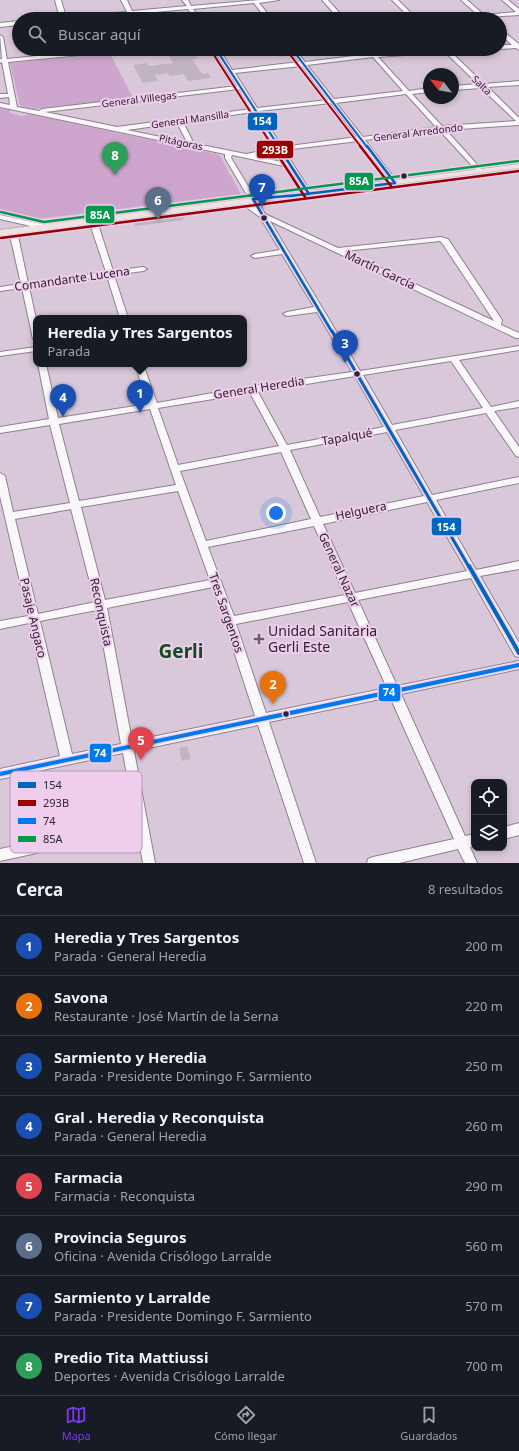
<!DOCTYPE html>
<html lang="es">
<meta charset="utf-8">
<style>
body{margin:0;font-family:"Noto Sans",sans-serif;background:#242831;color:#f1f3f6}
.controls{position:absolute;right:12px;bottom:12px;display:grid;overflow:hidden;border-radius:8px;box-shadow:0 2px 6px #0003}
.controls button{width:36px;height:36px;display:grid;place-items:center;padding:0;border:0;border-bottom:1px solid #363941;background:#171b24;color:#f1f3f6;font:20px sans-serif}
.compass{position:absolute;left:423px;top:68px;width:36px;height:36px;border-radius:50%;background:#171b24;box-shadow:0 2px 6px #0003;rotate:301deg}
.you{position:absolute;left:276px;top:513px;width:14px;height:14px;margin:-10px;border:3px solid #fff;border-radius:50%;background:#1a73e8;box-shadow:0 0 0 6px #1a73e833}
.badge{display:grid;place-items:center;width:26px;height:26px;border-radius:50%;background:#7c3aed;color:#fff;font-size:13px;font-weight:700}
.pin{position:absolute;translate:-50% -33px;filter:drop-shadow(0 1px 2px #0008)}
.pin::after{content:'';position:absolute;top:21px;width:14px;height:12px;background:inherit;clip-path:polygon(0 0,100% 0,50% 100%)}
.popup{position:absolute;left:33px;top:315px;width:214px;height:52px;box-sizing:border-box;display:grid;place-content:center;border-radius:8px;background:#171b24;filter:drop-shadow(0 1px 3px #0005);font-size:13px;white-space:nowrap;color:#9ea1a6}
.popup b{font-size:15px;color:#f1f3f6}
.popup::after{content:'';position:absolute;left:50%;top:100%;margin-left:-8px;border:8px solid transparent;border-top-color:#171b24}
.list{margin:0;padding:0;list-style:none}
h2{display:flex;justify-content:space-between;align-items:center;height:52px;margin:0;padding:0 16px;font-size:17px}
h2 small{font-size:13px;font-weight:400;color:#9ea1a6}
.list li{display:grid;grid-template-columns:26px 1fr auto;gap:12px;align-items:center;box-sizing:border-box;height:60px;padding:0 16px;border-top:1px solid #363941}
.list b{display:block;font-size:15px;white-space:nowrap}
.list p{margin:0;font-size:13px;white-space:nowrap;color:#9ea1a6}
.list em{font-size:13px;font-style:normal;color:#9ea1a6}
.icon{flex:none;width:22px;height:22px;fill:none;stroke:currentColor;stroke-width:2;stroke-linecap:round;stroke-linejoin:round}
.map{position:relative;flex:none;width:519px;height:863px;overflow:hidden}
.search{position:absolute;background:#171b24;box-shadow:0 2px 6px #0003;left:12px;right:12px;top:12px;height:44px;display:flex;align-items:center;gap:10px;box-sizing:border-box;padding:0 14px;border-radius:22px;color:#9ea1a6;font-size:15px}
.sheet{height:532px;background:#171b24}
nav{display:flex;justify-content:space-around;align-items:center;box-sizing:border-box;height:56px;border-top:1px solid #363941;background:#171b24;font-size:11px;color:#9ea1a6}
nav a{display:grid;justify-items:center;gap:2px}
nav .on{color:#7c3aed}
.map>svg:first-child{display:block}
.green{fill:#cea6cd}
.building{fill:#c1b4c1}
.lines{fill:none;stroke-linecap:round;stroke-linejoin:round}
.minor-casing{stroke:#8e818e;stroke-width:2}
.major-casing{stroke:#b5acb5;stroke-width:2}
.minor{fill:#f9f7f9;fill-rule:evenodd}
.major{fill:#ede1e2;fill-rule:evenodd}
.bus-1-far3-casing{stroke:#eecded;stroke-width:4}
.bus-1-far2-casing{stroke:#eecded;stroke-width:5}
.bus-1-far1-casing{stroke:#eecded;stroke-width:6}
.bus-1-casing{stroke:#eecded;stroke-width:7}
.bus-2-far1-casing{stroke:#eecded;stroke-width:4}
.bus-2-casing{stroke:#eecded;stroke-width:5}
.bus-3-casing{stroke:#eecded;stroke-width:7}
.bus-4-casing{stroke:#eecded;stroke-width:5}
.bus-1-far3{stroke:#0065bd;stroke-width:2}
.bus-1-far2{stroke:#0065bd;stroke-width:2.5}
.bus-1-far1{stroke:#0065bd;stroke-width:3}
.bus-1{stroke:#0065bd;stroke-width:4}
.bus-2-far1{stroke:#990100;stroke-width:2}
.bus-2{stroke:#990100;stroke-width:2.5}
.bus-3{stroke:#0079ef;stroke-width:4}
.bus-4{stroke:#05994e;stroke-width:2.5}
.bus-dot{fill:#2f232f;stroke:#eecded;stroke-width:1.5}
.poi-dot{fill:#6a5d6a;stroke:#eecded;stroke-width:1.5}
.labels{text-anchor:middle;stroke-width:4;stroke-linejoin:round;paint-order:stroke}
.far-street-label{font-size:10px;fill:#2f232f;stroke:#eecded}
.street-label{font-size:12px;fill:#2f232f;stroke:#eecded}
.near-poi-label{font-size:14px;fill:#2f232f;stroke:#eecded;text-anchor:start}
.near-district-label{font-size:19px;font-weight:bold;fill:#0f4e1e;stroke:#eecded}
.key{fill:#eecded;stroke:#b59ab4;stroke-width:1}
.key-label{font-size:11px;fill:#2f232f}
.line-badge{stroke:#eecded;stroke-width:1.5}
.badge-label{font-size:11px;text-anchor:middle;font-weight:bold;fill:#fff}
</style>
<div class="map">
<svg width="519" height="863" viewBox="0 0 519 863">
<rect width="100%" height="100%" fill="#d9c8d9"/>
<path class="green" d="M110,53L133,98L34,109L20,106L10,63Z
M0,108L10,110V113L21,116L29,114L217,154L220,156L241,194L30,220L0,212Z
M279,152L286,163L255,157V155Z"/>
<path class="building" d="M194,53L198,59H192L202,74L208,73L211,78L188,81L184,74L170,76L168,73L155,75L158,81L143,83L133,65L148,63L149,66L173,63L169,56Z
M181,214L184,220L135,226L133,220Z
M187,746L191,759L182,761L179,748Z"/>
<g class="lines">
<defs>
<path id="minor" d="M55,0H61L66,17L127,12L121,0H127L132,11L187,6L182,0H188L191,6L259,0H279L259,3L272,19H266L254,3L193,9L200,19H194L188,9L134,14L135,19H131L129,15L81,19H60Z
M322,0H328L345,19H339Z
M392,0H398L417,19H411Z
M461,0H467L484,15L516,12L502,0H508L519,9V15L487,17L489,19H449L452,17L478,15Z
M19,21V25L0,27V23Z
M500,29L519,44V50L516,48L500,49V45H512L500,34Z
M0,35L3,37L7,59L105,49H125L122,51L8,62L17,107L39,111L42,109L237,86L213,49H219L232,70L299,62L289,49H295L305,62L370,54L365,49H371L375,54L442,49H476L473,51L451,52L484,84L519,81V85L488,87L519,118V125L446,130L482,170V172H478L439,130L365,140L398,183L395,185L393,184L359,141L284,150L312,194L309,196L307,195L289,167L232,155L231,158L265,214L338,248L441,237L448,239L502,320L501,325L519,333V338H516L270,221L360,371L519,346V350L459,360L491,407L519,401V407L494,411L519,447V457L516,456L486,413L395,430L432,495L519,477V483L436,500L476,570L519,561V569L480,576L519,643V657L515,656L471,578L358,600L397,686L519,661V669L401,694L465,836L474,834V846L470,847L477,863H465L458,849L399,863H367L368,859L373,857L454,839L390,697L269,722L316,863H304L258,725L134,751L155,863H143L137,831L0,861V849L135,820L123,753L0,779V769L60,756L29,623L0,629V621L28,616L0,496V473L5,476L13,512L70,503L50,425L0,433V427L49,419L38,364H46L58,418L148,404L135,364H143L157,403L252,386L352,372L317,312L287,316L283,314L287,312L314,307L282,254L255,258L251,256L255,254L280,250L260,217L239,202L240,201H244L254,207L225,158V154L0,107V103L10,105L9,97L0,98V94H8L2,62L0,63V59H2ZM445,52L478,84L453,86V90L481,88L516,121L442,126L412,94L429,92V88L409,91L378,57ZM373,57L403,91L334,99L307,65ZM302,66L328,100L257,108L235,73ZM239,89L251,109L117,127L45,112ZM406,94L436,127L363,137L336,103ZM331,103L357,137L282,147L259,111ZM253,112L276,148L246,154L191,143L192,140L183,122ZM177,123L186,140L185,142L127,130ZM278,151L286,163L255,156ZM440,241L442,243L494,321L345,251ZM451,361L483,408L392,425L363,375ZM355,376L384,427L287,445L258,392ZM250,393L279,446L178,465L158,408ZM150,409L176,485L79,501L59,424ZM387,432L424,496L320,517L290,450ZM281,452L311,519L206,541L180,471ZM178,491L210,580L105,600L81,507ZM427,502L467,571L355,593L323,524ZM71,509L95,602L38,614L15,519ZM314,526L345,595L234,616L208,547ZM213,587L255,716L132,741L107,608ZM348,602L387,688L266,713L236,624ZM97,610L121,744L72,754L40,621Z
M0,215L47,225L48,227L44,229L0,219Z
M90,219H96L97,221L113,271L143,267L147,269L143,271L114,275L128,318H120L107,276L29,287L36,319V339H33L22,288L0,291V287L21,284L9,231L13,229L17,231L28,283L106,272L89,221Z
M36,347V351L0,356V352Z
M519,823V835L504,839V827Z"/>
<path id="major" d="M519,164V168L0,236V230Z"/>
</defs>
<use href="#minor" class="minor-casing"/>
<use href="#major" class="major-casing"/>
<use href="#minor" class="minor"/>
<use href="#major" class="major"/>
<defs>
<path id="bus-1-far3" d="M216,49L279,147
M292,49L367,147"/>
<path id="bus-1-far2" d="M278,146L309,194
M309,194L253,199L332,332
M290,196L395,183L367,146"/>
<path id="bus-1-far1" d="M332,331L469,567"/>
<path id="bus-1" d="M469,566L519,653"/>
<path id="bus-2-far1" d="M212,52L273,147
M288,52L361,147"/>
<path id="bus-2" d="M272,146L305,197
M360,146L391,186
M1,238L519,171"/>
<path id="bus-3" d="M0,774L519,665"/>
<path id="bus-4" d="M1,212L44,222L518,161"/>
</defs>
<use href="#bus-1-far3" class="bus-1-far3-casing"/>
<use href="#bus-1-far2" class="bus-1-far2-casing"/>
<use href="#bus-1-far1" class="bus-1-far1-casing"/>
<use href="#bus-1" class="bus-1-casing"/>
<use href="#bus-2-far1" class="bus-2-far1-casing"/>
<use href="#bus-2" class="bus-2-casing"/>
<use href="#bus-3" class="bus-3-casing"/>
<use href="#bus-4" class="bus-4-casing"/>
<use href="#bus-1-far3" class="bus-1-far3"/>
<use href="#bus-1-far2" class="bus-1-far2"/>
<use href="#bus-1-far1" class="bus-1-far1"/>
<use href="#bus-1" class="bus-1"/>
<use href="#bus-2-far1" class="bus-2-far1"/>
<use href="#bus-2" class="bus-2"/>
<use href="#bus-3" class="bus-3"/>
<use href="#bus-4" class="bus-4"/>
</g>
<g class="bus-dot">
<circle cx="404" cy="176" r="3.5"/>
<circle cx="264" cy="218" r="3.5"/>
<circle cx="357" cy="374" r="3.5"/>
<circle cx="286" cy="714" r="3.5"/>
</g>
<path class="poi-dot" d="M257 633h4v4h4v4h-4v4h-4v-4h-4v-4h4z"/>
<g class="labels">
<g class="far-street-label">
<text transform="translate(482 85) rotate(44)" y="4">Salta</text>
<text transform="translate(139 99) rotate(-7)" y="4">General Villegas</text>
<text transform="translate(190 119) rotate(-8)" y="4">General Mansilla</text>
<text transform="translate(418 132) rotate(-7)" y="4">General Arredondo</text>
<text transform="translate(181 142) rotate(12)" y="4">Pitágoras</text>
</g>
<g class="street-label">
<text transform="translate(380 270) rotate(25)" y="4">Martín García</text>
<text transform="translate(72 279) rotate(-8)" y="4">Comandante Lucena</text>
<text transform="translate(259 388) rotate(-9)" y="4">General Heredia</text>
<text transform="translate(347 437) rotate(-10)" y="4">Tapalqué</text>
<text transform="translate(361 511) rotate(-12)" y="4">Helguera</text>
<text transform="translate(339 570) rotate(65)" y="4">General Nazar</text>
<text transform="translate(101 612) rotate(78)" y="4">Reconquista</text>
<text transform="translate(226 613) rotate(71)" y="4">Tres Sargentos</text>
<text transform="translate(33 618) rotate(77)" y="4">Pasaje Angaco</text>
</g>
<g class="near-poi-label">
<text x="268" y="636">Unidad Sanitaria<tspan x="268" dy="16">Gerli Este</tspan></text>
</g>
<g class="near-district-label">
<text x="181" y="658">Gerli</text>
</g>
</g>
<rect x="10" y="771" width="132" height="82" rx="6" class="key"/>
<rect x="18" y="782" width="18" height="6" fill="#0065bd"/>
<rect x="18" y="800" width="18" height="6" fill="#990100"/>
<rect x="18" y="818" width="18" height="6" fill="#0079ef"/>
<rect x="18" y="836" width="18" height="6" fill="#05994e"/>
<g class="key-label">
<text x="43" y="789">154</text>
<text x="43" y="807">293B</text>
<text x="43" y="825">74</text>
<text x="43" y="843">85A</text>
</g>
<g class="line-badge">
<rect x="247" y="112" width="31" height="19" rx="4" fill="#0065bd"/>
<rect x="256" y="140" width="38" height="19" rx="4" fill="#990100"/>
<rect x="344" y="172" width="30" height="19" rx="4" fill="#05994e"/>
<rect x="85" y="205" width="30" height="19" rx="4" fill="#05994e"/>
<rect x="431" y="517" width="31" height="19" rx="4" fill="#0065bd"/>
<rect x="378" y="683" width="23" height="19" rx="4" fill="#0079ef"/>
<rect x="89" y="743" width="23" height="20" rx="4" fill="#0079ef"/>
</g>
<g class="badge-label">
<text x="262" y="125">154</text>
<text x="275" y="154">293B</text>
<text x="359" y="185">85A</text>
<text x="100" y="219">85A</text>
<text x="446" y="531">154</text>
<text x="389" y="696">74</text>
<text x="100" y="757">74</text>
</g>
</svg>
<div class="controls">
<button><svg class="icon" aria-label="locate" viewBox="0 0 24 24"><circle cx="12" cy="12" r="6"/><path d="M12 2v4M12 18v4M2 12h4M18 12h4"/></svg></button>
<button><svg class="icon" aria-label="layers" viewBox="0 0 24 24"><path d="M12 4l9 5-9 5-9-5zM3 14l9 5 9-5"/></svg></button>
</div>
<svg class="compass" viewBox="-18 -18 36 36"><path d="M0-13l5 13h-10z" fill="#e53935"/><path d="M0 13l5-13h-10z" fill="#9ea1a6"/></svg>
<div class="you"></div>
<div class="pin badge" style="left:140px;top:413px;background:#1a4fb4">1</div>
<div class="popup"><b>Heredia y Tres Sargentos</b>Parada</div>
<div class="pin badge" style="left:273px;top:704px;background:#e8710a">2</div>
<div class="pin badge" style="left:345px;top:363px;background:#1a4fb4">3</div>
<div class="pin badge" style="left:63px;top:417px;background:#1a4fb4">4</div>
<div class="pin badge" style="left:141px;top:760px;background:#e0444e">5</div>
<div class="pin badge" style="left:158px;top:220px;background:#5c6f8a">6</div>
<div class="pin badge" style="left:262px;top:207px;background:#1a4fb4">7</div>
<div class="pin badge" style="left:115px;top:175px;background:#2e9e5b">8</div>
<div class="search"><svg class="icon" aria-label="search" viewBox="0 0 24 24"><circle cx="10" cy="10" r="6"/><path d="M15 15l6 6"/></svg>Buscar aquí</div>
</div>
<section class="sheet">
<h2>Cerca<small>8 resultados</small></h2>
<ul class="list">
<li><span class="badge" style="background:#1a4fb4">1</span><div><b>Heredia y Tres Sargentos</b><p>Parada · General Heredia</p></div><em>200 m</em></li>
<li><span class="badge" style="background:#e8710a">2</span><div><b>Savona</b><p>Restaurante · José Martín de la Serna</p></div><em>220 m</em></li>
<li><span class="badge" style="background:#1a4fb4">3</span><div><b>Sarmiento y Heredia</b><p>Parada · Presidente Domingo F. Sarmiento</p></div><em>250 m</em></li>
<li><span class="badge" style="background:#1a4fb4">4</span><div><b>Gral . Heredia y Reconquista</b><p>Parada · General Heredia</p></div><em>260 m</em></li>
<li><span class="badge" style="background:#e0444e">5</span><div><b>Farmacia</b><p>Farmacia · Reconquista</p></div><em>290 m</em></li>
<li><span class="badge" style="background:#5c6f8a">6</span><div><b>Provincia Seguros</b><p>Oficina · Avenida Crisólogo Larralde</p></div><em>560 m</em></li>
<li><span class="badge" style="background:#1a4fb4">7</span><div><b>Sarmiento y Larralde</b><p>Parada · Presidente Domingo F. Sarmiento</p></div><em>570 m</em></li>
<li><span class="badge" style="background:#2e9e5b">8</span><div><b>Predio Tita Mattiussi</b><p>Deportes · Avenida Crisólogo Larralde</p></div><em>700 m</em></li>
</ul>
</section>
<nav>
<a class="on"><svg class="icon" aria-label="map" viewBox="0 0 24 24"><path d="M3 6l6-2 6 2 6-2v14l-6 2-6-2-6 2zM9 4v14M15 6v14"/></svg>Mapa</a>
<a><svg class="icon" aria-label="directions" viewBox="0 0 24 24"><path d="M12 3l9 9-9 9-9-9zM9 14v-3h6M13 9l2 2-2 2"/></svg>Cómo llegar</a>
<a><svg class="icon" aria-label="saved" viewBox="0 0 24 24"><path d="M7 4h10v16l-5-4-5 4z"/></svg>Guardados</a>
</nav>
